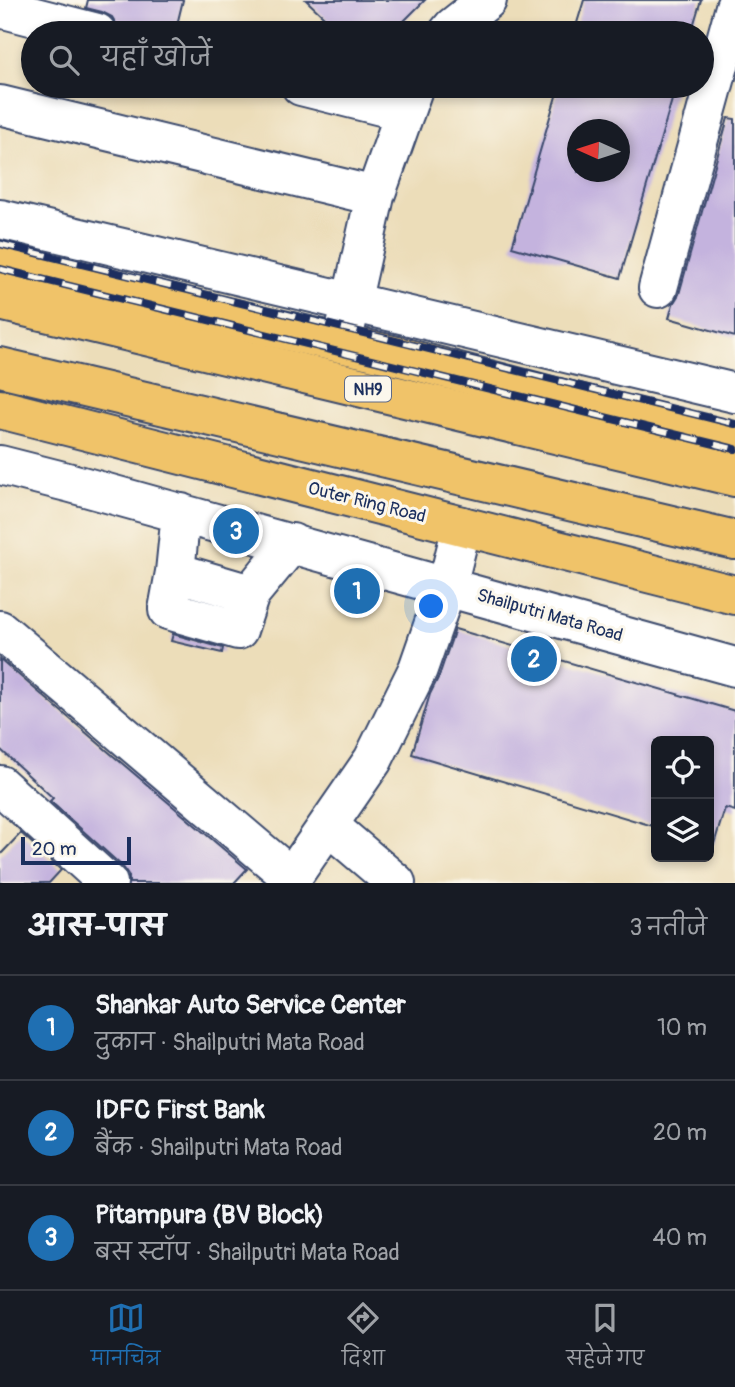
<!DOCTYPE html>
<html lang="hi">
<meta charset="utf-8">
<style>
body{margin:0;font-family:Pangolin,"Playpen Sans Deva",sans-serif;background:#20242c;color:#f1f3f6}
.controls{position:absolute;right:21px;bottom:21px;display:grid;overflow:hidden;border-radius:10px;box-shadow:0 4px 10px #0003}
.controls button{width:63px;height:63px;display:grid;place-items:center;padding:0;border:0;border-bottom:2px solid #363941;background:#171b24;color:#f1f3f6;font:35px sans-serif}
.compass{position:absolute;left:567px;top:119px;width:63px;height:63px;border-radius:50%;background:#171b24;box-shadow:0 4px 10px #0003;rotate:273deg}
.scale{position:absolute;left:21px;bottom:18px;width:110px;box-sizing:border-box;padding-left:7px;border:4px solid #1b2f5e;border-top:0;font-size:19px;line-height:24px;white-space:nowrap;color:#1b2f5e;-webkit-text-stroke:5px #fbf7ec;paint-order:stroke}
.you{position:absolute;left:432px;top:607px;width:24px;height:24px;margin:-18px;border:5px solid #fff;border-radius:50%;background:#1a73e8;box-shadow:0 0 0 10px #1a73e833}
.badge{display:grid;place-items:center;width:46px;height:46px;border-radius:50%;background:#1f6fb2;color:#fff;font-size:23px;font-weight:700}
.pin{position:absolute;translate:-50% -50%;border:4px solid #fff;box-shadow:0 2px 7px #0006}
.list{margin:0;padding:0;list-style:none}
h2{display:flex;justify-content:space-between;align-items:center;height:91px;margin:0;padding:0 28px;font-size:30px}
h2 small{font-size:23px;font-weight:400;color:#9ea1a6}
.list li{display:grid;grid-template-columns:46px 1fr auto;gap:21px;align-items:center;box-sizing:border-box;height:105px;padding:0 28px;border-top:2px solid #363941}
.list b{display:block;font-size:26px;white-space:nowrap}
.list p{margin:0;font-size:23px;white-space:nowrap;color:#9ea1a6}
.list em{font-size:23px;font-style:normal;color:#9ea1a6}
.icon{flex:none;width:38px;height:38px;fill:none;stroke:currentColor;stroke-width:2;stroke-linecap:round;stroke-linejoin:round}
.map{position:relative;flex:none;width:735px;height:883px;overflow:hidden}
.search{position:absolute;background:#171b24;box-shadow:0 4px 10px #0003;left:21px;right:21px;top:21px;height:77px;display:flex;align-items:center;gap:18px;box-sizing:border-box;padding:0 24px;border-radius:38px;color:#9ea1a6;font-size:26px}
.sheet{height:406px;background:#171b24}
nav{display:flex;justify-content:space-around;align-items:center;box-sizing:border-box;height:98px;border-top:2px solid #363941;background:#171b24;font-size:19px;color:#9ea1a6}
nav a{display:grid;justify-items:center;gap:4px}
nav .on{color:#1f6fb2}
.map>svg:first-child{display:block}
.building{fill:#c4b3de;fill-rule:evenodd}
.lines{fill:none;stroke-linecap:round;stroke-linejoin:round}
.minor-casing{stroke:#3a496c;stroke-width:42}
.major-casing{stroke:#3a496c;stroke-width:42}
.highway-casing{stroke:#3a496c;stroke-width:42}
.minor{stroke:#fff;stroke-width:38}
.major{stroke:#f0c369;stroke-width:38}
.highway{stroke:#f0c369;stroke-width:38}
.rail-casing{stroke:#1b2f5e;stroke-width:8}
.rail{stroke:#fbf7ec;stroke-width:5;stroke-dasharray:16;stroke-linecap:butt}
.labels{text-anchor:middle;stroke-width:6;stroke-linejoin:round;paint-order:stroke}
.shield{fill:#fbf7ec;stroke:#5e6b89;stroke-width:2}
.shield-label{font-size:16px;font-weight:bold;fill:#1b2f5e}
.street-label{font-size:18px;fill:#1b2f5e;stroke:#fbf7ec}
</style>
<div class="map">
<svg width="735" height="883" viewBox="0 0 735 883">
<rect width="100%" height="100%" fill="#fbf7ec"/>
<filter id="ink" filterUnits="userSpaceOnUse"><feTurbulence type="fractalNoise" baseFrequency=".0143" numOctaves="2"/><feDisplacementMap in="SourceGraphic" scale="14" xChannelSelector="R" yChannelSelector="G"/><feConvolveMatrix kernelMatrix="1 2 1 2 8 2 1 2 1" color-interpolation-filters="sRGB"/></filter>
<filter id="wash" filterUnits="userSpaceOnUse"><feTurbulence type="fractalNoise" baseFrequency=".00686" numOctaves="4" result="noise"/><feDisplacementMap in="SourceGraphic" scale="28" xChannelSelector="R" yChannelSelector="G"/><feGaussianBlur stdDeviation="1.57" result="paint"/><feColorMatrix in="noise" values="0 0 0 0 0 0 0 0 0 0 0 0 0 0 0 0 0 1.4 0 .05"/><feComposite in="paint" operator="in"/></filter>
<g filter="url(#wash)">
<rect width="100%" height="100%" fill="#ecddb9"/>
<g id="blocks">
<path class="building" d="M88,0H183L175,33H118V27L112,17L102,12L86,8Z
M306,0H425L392,33H341Z
M584,0H701L691,33H574Z
M559,86H676L620,278L512,247ZM578,130H620V172H578Z
M728,118L735,119V337L669,318L673,304L679,294Z
M455,629L735,711V811L725,808L714,844L709,842V741H656V827L412,754L430,694L439,676Z
M173,634L223,648L222,653L171,641Z
M0,659L111,754L247,869L234,883H129V876L123,867L50,801L53,798L0,749Z
M21,833L61,870L49,883H0V855Z"/>
</g>
</g>
<g filter="url(#ink)">
<use href="#blocks" fill-opacity="0" stroke="#3a496c" stroke-width="2"/>
<g class="lines">
<defs>
<path id="minor" d="M0,8L97,33
M448,33L453,27L487,0
M301,86L405,112
M0,105L375,196
M0,219L735,393
M658,288L735,7
M346,326L375,196L414,86
M0,465L71,483L735,667
M181,513L175,572L168,610L238,630L250,594L292,543
M175,572L250,594
M0,630L292,878
M0,785L108,883
M328,825L396,883
M288,883L373,760L418,669L447,586L462,526"/>
<path id="major" d="M0,266L397,356L735,444
M0,409L735,595"/>
<path id="highway" d="M0,301L735,477
M0,367L735,540"/>
</defs>
<use href="#minor" class="minor-casing"/>
<use href="#major" class="major-casing"/>
<use href="#highway" class="highway-casing"/>
<use href="#minor" class="minor"/>
<use href="#major" class="major"/>
<use href="#highway" class="highway"/>
<defs>
<path id="rail" d="M0,244L735,424
M0,269L735,449"/>
</defs>
<use href="#rail" class="rail-casing"/>
<use href="#rail" class="rail"/>
</g>
</g>
<g class="labels">
<rect class="shield" x="345" y="376.5" width="46" height="25" rx="5"/>
<g class="shield-label">
<text x="368" y="395">NH9</text>
</g>
<g class="street-label">
<text transform="translate(367 502) rotate(14)" y="6">Outer Ring Road</text>
<text transform="translate(550 615) rotate(16)" y="6">Shailputri Mata Road</text>
</g>
</g>
</svg>
<div class="controls">
<button><svg class="icon" aria-label="locate" viewBox="0 0 24 24"><circle cx="12" cy="12" r="6"/><path d="M12 2v4M12 18v4M2 12h4M18 12h4"/></svg></button>
<button><svg class="icon" aria-label="layers" viewBox="0 0 24 24"><path d="M12 4l9 5-9 5-9-5zM3 14l9 5 9-5"/></svg></button>
</div>
<svg class="compass" viewBox="-18 -18 36 36"><path d="M0-13l5 13h-10z" fill="#e53935"/><path d="M0 13l5-13h-10z" fill="#9ea1a6"/></svg>
<div class="scale">20 m</div>
<div class="you"></div>
<div class="pin badge" style="left:357px;top:591px">1</div>
<div class="pin badge" style="left:534px;top:659px">2</div>
<div class="pin badge" style="left:236px;top:531px">3</div>
<div class="search"><svg class="icon" aria-label="search" viewBox="0 0 24 24"><circle cx="10" cy="10" r="6"/><path d="M15 15l6 6"/></svg>यहाँ खोजें</div>
</div>
<section class="sheet">
<h2>आस-पास<small>3 नतीजे</small></h2>
<ul class="list">
<li><span class="badge">1</span><div><b>Shankar Auto Service Center</b><p>दुकान · Shailputri Mata Road</p></div><em>10 m</em></li>
<li><span class="badge">2</span><div><b>IDFC First Bank</b><p>बैंक · Shailputri Mata Road</p></div><em>20 m</em></li>
<li><span class="badge">3</span><div><b>Pitampura (BV Block)</b><p>बस स्टॉप · Shailputri Mata Road</p></div><em>40 m</em></li>
</ul>
</section>
<nav>
<a class="on"><svg class="icon" aria-label="map" viewBox="0 0 24 24"><path d="M3 6l6-2 6 2 6-2v14l-6 2-6-2-6 2zM9 4v14M15 6v14"/></svg>मानचित्र</a>
<a><svg class="icon" aria-label="directions" viewBox="0 0 24 24"><path d="M12 3l9 9-9 9-9-9zM9 14v-3h6M13 9l2 2-2 2"/></svg>दिशा</a>
<a><svg class="icon" aria-label="saved" viewBox="0 0 24 24"><path d="M7 4h10v16l-5-4-5 4z"/></svg>सहेजे गए</a>
</nav>
